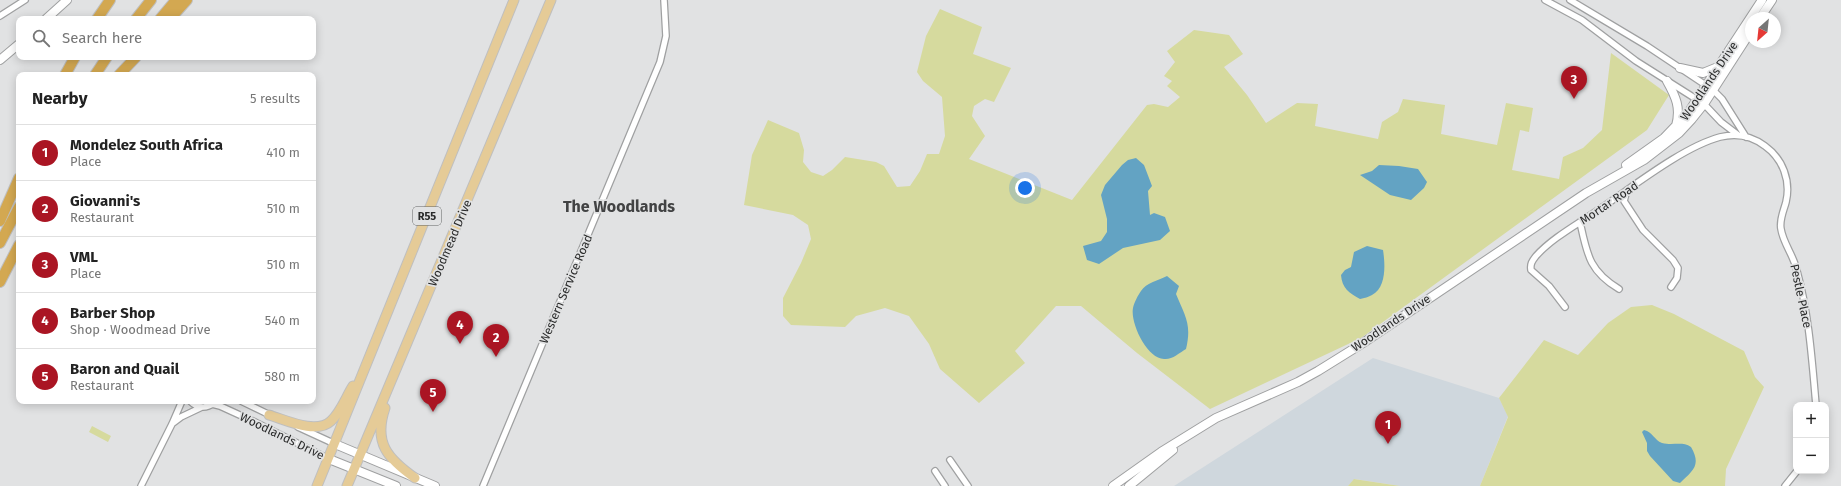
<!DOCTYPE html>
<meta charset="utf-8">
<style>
body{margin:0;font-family:"Fira Sans",sans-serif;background:#f6f6f6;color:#222}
.controls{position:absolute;right:12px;bottom:12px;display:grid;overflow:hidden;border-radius:8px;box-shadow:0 2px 10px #0003}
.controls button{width:36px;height:36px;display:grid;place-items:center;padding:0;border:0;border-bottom:1px solid #e0e0e0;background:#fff;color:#222;font:20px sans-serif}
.compass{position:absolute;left:1745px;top:12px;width:36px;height:36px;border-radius:50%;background:#fff;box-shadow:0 2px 10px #0003;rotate:207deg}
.you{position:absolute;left:1025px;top:188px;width:14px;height:14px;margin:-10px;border:3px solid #fff;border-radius:50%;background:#1a73e8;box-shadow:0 0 0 6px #1a73e833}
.badge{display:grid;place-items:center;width:26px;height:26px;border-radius:50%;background:#aa1523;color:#fff;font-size:13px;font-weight:700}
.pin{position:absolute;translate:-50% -33px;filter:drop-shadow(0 1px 2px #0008)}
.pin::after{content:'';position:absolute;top:21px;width:14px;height:12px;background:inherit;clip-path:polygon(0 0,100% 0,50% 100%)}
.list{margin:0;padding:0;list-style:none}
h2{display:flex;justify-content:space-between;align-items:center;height:52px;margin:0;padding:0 16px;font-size:17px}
h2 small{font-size:13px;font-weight:400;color:#767676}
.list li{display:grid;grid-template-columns:26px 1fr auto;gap:12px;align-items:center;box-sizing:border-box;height:56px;padding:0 16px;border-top:1px solid #e0e0e0}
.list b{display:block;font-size:15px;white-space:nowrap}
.list p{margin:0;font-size:13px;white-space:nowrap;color:#767676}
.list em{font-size:13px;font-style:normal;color:#767676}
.icon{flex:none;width:22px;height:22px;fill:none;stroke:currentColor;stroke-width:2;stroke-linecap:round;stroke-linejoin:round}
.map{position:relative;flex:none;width:1841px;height:486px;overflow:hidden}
.search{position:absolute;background:#fff;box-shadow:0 2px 10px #0003;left:16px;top:16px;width:300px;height:44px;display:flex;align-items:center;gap:10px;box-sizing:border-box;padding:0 14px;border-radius:8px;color:#767676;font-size:15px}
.panel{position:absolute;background:#fff;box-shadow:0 2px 10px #0003;left:16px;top:72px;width:300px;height:332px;border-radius:8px}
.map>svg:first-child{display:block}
.built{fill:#cfd7dd}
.green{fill:#d6da9e}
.water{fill:#63a3c3}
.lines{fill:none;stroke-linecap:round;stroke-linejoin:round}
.street-casing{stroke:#9fa0a1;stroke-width:8}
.secondary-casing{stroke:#9fa0a1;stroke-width:10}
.primary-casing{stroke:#bfbfbf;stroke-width:11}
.highway-casing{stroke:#bfbfbf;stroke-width:12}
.street{stroke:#fff;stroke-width:5.5}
.secondary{stroke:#fff;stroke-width:8}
.primary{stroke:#e5cb97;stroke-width:9}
.highway{stroke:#d3a851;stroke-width:10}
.labels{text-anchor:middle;stroke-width:3.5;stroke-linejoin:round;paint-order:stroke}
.shield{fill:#e1e2e3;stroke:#616262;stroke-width:1}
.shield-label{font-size:11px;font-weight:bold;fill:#2a2b2b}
.street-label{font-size:12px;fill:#2a2b2b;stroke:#e1e2e3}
.district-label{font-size:16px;font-weight:bold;fill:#424344;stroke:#e1e2e3}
</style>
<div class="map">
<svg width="1841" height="486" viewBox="0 0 1841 486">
<rect width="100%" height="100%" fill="#e1e2e3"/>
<path class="built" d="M1373,358L1499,398L1508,416L1480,486H1400L1355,479L1348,486H1174Z"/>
<path class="green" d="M940,9L982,27L973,54L1011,68L994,102L985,99L974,106L972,116L985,136L969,159L1072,200L1147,105L1154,104L1168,107L1180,97L1167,86L1172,81L1164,76L1175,62L1167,51L1194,30L1229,35L1243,54L1224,67L1247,95L1266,123L1297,103L1318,104L1315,126L1378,139L1382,122L1398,112L1403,99L1445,105L1441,134L1497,145L1506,103L1533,108L1529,132L1520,130L1512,170L1559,179L1563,157L1583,148L1602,130L1611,53L1669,95L1647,130L1361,338L1210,409L1137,353L1081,306H1056L1015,351L1025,363L979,403L940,369L929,344L909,316L885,308L856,316L845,327L791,325L783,316V298L801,263L811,239L808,225L793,215L744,205L752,155L768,120L799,133L804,150L803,162L811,172L823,176L832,170L845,157L876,162L884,166L897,187L910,186L920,171L927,154H939L945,136L942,97L923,81L917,72L926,36Z
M1652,305L1674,314L1744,351L1755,377L1764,387L1726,469L1725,486H1480L1508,417L1499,398L1544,340L1578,355L1608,323L1631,307Z
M92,426L111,436L108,442L89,432Z
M1354,479L1400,486H1348Z"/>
<path class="water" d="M1136,158L1144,165L1152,186L1148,191L1150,215L1154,213L1165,217L1170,231L1160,240L1123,248L1099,264L1087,260L1083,246L1101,241L1107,232V219L1101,195L1105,185L1122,165L1128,160Z
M1379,165L1399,166L1418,169L1427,182L1424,188L1411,200L1390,195L1360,175L1372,171Z
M1367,246L1383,250C1385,263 1387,287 1372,295C1369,297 1364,298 1360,299C1349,293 1342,288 1341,275L1345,270L1351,267L1354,252Z
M1167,276L1179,286L1176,294C1185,316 1192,324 1186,349C1179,353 1172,360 1164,359C1147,359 1130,323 1133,308C1134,303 1138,295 1141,291C1146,283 1159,280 1167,276Z
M1644,430C1653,432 1654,440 1662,443C1673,446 1682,441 1691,447C1702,466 1692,471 1680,483L1673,481L1650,456L1647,451V443L1642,432Z"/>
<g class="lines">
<defs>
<path id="street" d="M1545,0L1582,20L1636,61L1704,104L1721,122L1738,135
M1570,0L1647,46L1713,90L1722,99L1746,137
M0,16L25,0
M1627,190L1624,201L1643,230L1673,260L1678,268L1677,278L1671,287
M1580,222C1587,254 1589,271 1619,289
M1565,307L1549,286L1531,270C1530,264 1532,261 1536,256C1553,237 1580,223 1601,208C1634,186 1683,147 1720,137C1736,133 1752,136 1765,146C1783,159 1791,181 1786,202C1784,210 1779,220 1781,229C1783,243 1794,256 1797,271C1809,314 1812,360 1816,405
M190,401C197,408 206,409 214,403
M241,401L272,416
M212,404L220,406L255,422L329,459
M173,423L181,417L202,407
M298,427L335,444
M950,460L968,486
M935,471L945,486
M141,486L172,424L182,401
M483,486L660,62L666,36L664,0
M1785,486L1797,471"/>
<path id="secondary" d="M1760,18L1772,0
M46,19L67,0
M0,60L19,44
M1680,68L1703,73L1720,66
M1667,81C1676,97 1681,108 1676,126
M1626,165L1664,138L1688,113L1762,0
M335,444L435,486
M329,459L396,486
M1113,486L1161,452L1216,418L1298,382L1318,371L1363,343L1586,193L1644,160L1679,133L1692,119L1704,104L1751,31
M1129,486L1173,450"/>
<path id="primary" d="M385,408C373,443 388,459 415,478
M269,415C286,420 316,435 331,421C341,412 346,397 353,386
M317,486L514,0
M347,486L551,0"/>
<path id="highway" d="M97,19L110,0
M136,19L151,0
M160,19L176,0
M170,19L187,0
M65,75L75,57
M95,75L107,57
M119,75L136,57
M0,221L19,178
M0,243L19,207
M0,282L19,245"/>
</defs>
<use href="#street" class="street-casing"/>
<use href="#secondary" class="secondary-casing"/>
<use href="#primary" class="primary-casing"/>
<use href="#highway" class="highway-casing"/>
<use href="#street" class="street"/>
<use href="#secondary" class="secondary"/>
<use href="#primary" class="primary"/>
<use href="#highway" class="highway"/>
</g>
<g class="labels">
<rect class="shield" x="413" y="207" width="28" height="18" rx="3"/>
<g class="shield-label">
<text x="427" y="220">R55</text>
</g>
<g class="street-label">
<text transform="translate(1709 81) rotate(-56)" y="4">Woodlands Drive</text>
<text transform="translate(1609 203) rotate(-34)" y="4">Mortar Road</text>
<text transform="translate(450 243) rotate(-67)" y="4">Woodmead Drive</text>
<text transform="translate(566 289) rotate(-67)" y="4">Western Service Road</text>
<text transform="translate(1801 296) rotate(78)" y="4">Pestle Place</text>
<text transform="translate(1391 323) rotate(-34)" y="4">Woodlands Drive</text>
<text transform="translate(282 436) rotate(26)" y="4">Woodlands Drive</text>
</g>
<g class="district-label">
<text x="619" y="212">The Woodlands</text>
</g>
</g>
</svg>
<div class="controls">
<button>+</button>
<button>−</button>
</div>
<svg class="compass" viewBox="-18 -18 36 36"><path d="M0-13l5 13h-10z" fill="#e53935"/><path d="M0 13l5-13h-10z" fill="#767676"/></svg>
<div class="you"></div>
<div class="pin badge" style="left:1388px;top:444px">1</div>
<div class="pin badge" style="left:496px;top:357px">2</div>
<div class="pin badge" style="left:1574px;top:99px">3</div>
<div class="pin badge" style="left:460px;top:344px">4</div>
<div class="pin badge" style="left:433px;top:412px">5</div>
<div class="search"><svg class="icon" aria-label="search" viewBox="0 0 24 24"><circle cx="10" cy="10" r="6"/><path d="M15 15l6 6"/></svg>Search here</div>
<section class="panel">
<h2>Nearby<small>5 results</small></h2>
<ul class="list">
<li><span class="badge">1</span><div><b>Mondelez South Africa</b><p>Place</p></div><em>410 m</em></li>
<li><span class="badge">2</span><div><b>Giovanni's</b><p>Restaurant</p></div><em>510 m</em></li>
<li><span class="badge">3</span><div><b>VML</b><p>Place</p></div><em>510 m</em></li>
<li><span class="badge">4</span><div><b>Barber Shop</b><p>Shop · Woodmead Drive</p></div><em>540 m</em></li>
<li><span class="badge">5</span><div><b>Baron and Quail</b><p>Restaurant</p></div><em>580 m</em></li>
</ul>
</section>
</div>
